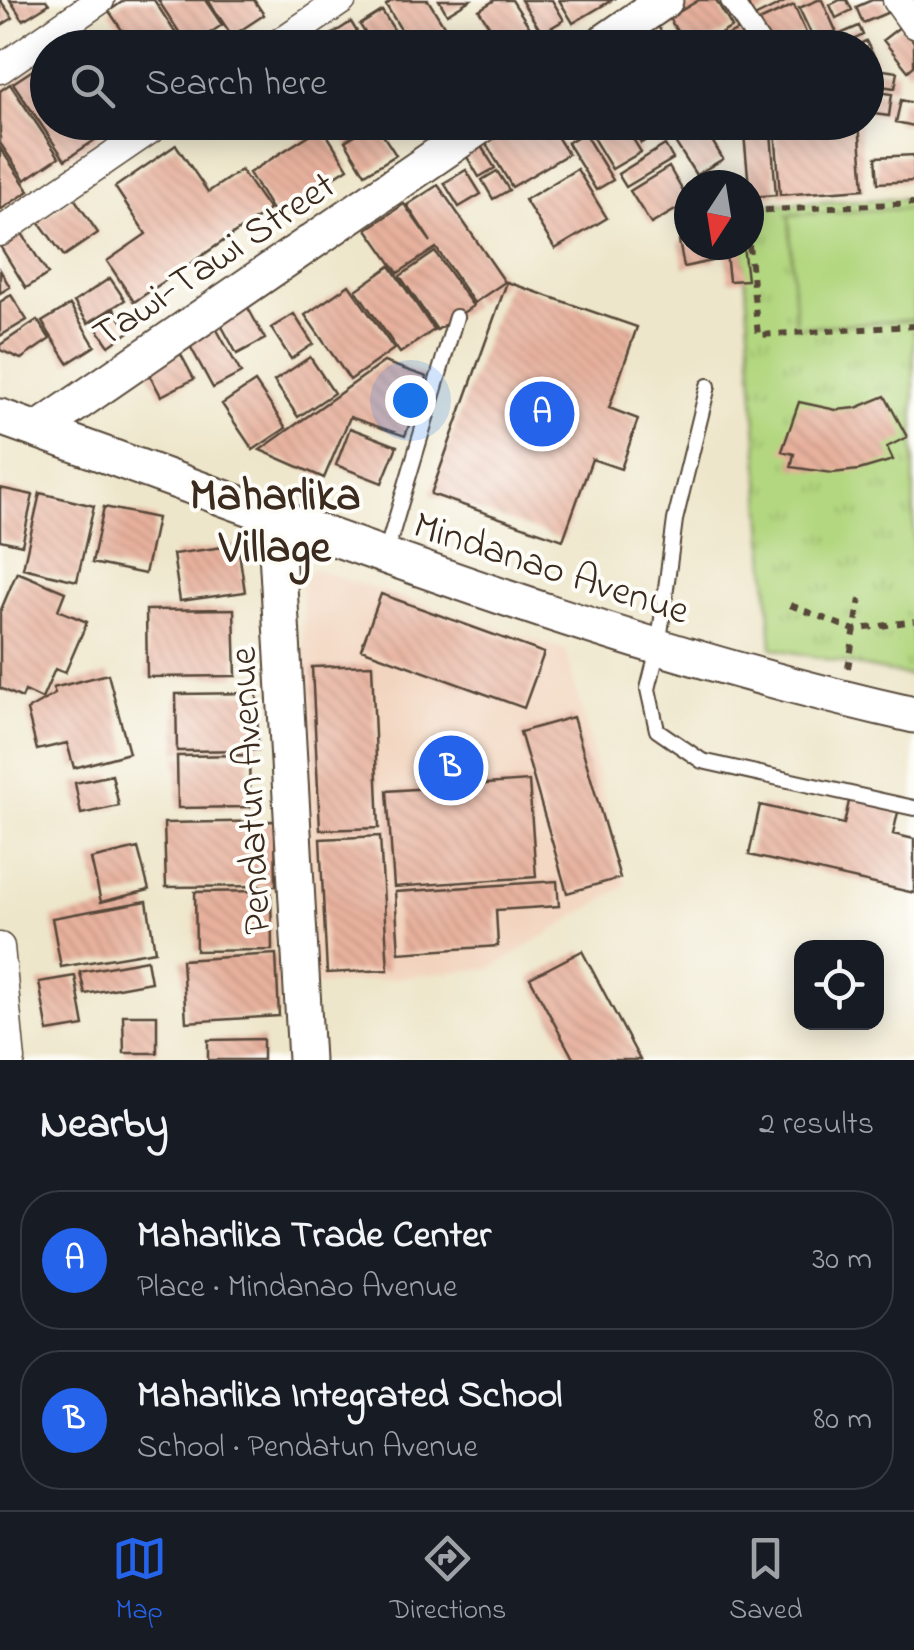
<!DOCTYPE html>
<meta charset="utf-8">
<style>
body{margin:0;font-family:"Indie Flower",sans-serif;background:#242831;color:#f1f3f6}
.controls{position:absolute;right:30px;bottom:30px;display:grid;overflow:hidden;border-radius:20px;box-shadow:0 5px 25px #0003}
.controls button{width:90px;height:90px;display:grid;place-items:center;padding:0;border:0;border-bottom:2px solid #363941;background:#171b24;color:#f1f3f6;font:50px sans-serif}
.compass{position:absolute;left:674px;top:170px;width:90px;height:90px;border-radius:50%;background:#171b24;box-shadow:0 5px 25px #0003;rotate:192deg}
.you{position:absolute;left:410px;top:400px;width:35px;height:35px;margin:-25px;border:8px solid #fff;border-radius:50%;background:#1a73e8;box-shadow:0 0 0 15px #1a73e833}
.badge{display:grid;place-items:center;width:65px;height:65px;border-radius:50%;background:#2563eb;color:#fff;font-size:32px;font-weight:700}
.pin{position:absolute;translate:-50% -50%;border:5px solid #fff;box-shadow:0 2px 10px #0006}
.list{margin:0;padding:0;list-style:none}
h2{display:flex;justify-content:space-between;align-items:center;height:130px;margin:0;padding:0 40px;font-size:42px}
h2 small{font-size:32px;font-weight:400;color:#9ea1a6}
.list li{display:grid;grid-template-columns:65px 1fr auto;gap:30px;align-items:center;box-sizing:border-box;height:140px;margin:0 20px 20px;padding:0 20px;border:2px solid #363941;border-radius:40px}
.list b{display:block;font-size:38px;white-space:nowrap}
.list p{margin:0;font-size:32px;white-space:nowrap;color:#9ea1a6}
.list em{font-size:32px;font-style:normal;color:#9ea1a6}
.icon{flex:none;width:55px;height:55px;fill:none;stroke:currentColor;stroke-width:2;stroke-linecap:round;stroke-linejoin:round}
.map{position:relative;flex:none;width:914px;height:1060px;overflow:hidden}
.search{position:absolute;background:#171b24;box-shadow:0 5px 25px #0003;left:30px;right:30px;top:30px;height:110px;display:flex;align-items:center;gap:25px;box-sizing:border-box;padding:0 35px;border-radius:55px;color:#9ea1a6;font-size:38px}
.sheet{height:450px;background:#171b24}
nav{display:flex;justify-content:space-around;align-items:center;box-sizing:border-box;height:140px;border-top:2px solid #363941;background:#171b24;font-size:28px;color:#9ea1a6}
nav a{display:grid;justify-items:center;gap:5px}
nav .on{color:#2563eb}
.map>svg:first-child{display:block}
.built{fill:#f2d4be}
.grass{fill:url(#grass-tufts);stroke:#77804f;stroke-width:2.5}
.garden{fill:#b3d780;stroke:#77804f;stroke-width:2.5}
.building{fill:url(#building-back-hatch)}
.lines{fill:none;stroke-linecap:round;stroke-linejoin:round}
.service-casing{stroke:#564638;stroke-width:18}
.pedestrian-casing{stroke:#564638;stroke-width:24}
.minor-casing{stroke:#564638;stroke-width:31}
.tertiary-casing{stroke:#564638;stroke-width:39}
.path{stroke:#564638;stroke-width:6;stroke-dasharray:8 8;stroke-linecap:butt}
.service{stroke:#fff;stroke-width:14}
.pedestrian{stroke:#fff;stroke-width:20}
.minor{stroke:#fff;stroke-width:28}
.tertiary{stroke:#fff;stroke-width:35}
.labels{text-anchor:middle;stroke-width:8;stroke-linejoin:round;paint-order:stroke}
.street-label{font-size:40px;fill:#3b2a1e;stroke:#fdfcf7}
.quarter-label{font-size:45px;font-weight:bold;fill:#3b2a1e;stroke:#fdfcf7}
</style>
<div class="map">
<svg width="914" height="1060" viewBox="0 0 914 1060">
<defs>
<pattern id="grass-tufts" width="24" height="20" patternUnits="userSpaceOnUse" patternTransform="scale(2.5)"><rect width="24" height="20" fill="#b3d780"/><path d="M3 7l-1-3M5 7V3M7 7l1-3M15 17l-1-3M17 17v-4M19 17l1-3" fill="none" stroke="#9bb96e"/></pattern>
<pattern id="building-back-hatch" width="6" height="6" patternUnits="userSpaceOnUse" patternTransform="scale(2.5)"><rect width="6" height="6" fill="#e7b19d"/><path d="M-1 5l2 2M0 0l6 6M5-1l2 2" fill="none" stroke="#c79887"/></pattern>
</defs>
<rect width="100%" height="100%" fill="#fdfcf7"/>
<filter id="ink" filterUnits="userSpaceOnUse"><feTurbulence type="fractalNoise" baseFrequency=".01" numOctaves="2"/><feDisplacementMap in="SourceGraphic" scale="20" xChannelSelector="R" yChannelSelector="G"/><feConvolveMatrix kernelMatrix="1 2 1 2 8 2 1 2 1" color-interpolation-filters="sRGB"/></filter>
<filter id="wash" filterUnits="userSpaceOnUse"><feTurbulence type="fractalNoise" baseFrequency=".0048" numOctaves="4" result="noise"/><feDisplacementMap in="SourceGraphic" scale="40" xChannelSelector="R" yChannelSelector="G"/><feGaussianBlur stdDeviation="2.25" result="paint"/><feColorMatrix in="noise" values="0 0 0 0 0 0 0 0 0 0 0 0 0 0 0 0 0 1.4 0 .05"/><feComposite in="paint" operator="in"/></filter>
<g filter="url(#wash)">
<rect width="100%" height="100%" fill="#eee6ca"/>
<path class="built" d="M314,569L566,650L626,885L492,968L312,986L302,582Z"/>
<path class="grass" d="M914,198V677L772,648L743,245H749V205Z"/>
<path class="garden" d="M914,208V320L796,327L789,215Z"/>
<g id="blocks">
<path class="building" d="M0,0L13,18L0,26Z
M10,0H46L49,4L23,20Z
M125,0H154L182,43L176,48H134L109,11Z
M158,0H205L222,25L189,47Z
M208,0H254L264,15L232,36Z
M393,0H428L446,29L412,48L386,5Z
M439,0H470L447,14Z
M495,0H512L534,34L513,48H503L479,10Z
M521,0H552L564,20L542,33Z
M559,0H612L573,23Z
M699,0H716L732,27L697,48H687L669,18Z
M746,0H789L754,17Z
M818,0H822L836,31L815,42L799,8Z
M840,0H847L852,10L836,18L830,5Z
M872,0H883L889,12L863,23L856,7Z
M794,5L806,33L768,48L757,22Z
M382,11L406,48H375L360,25Z
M351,22L367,48H311Z
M658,26L670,48H640L635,38Z
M859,26L863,35L843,45L838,35Z
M901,26L914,42V66L908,71L883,40Z
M738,30L745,42L735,48H705Z
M485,34L493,48H474L471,42Z
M810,38L814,47H788Z
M866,41L876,60L866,64V48H851Z
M48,60V122H91L101,136L65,160L13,83Z
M876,69L898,72L895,88L874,85Z
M10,84L59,157L25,180L0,143V91Z
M866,90L892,94L889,116L866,113Z
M901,100L914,103V126L896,122Z
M516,122H548L568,154L512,187L485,142Z
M556,122H583L563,135Z
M597,122H623L641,152L612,169L587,128Z
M629,122H663L667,129L641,143Z
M701,122L723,159L696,175L673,139Z
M716,122H761L726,141Z
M859,122L864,189L780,195L775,128Z
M375,123L396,155L365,174L345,141Z
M322,127L348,168L275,215L249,173Z
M771,132L776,195L750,197L744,134Z
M584,133L613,180L596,190L567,143Z
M479,143L495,168L479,177L464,152Z
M176,145L208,192L241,170L269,210L134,302L107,261L146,234L115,187Z
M665,145L673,159L626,187L618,174Z
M0,148L29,191L0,210Z
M914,155V181L878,183L876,157Z
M669,167L689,202L651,224L630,191Z
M577,169L607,218L555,249L525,200Z
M466,170L481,194L459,207L444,183Z
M497,171L509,190L493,199L482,180Z
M438,185L505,282L474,303L436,248L398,273L367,229L404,204L431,242L407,205Z
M74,198L98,233L64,256L39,222Z
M689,210V223L683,225L679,212Z
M18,227L48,274L26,288L0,246V238Z
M689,239V245H713L716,260L684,267L679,241Z
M725,245H743L747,280L729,281Z
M435,252L473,306L437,330L400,276Z
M390,266L434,330L400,353L356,290Z
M0,270L10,287L0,293Z
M110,278L125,300L88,323L74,302Z
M507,282L637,327L609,408L638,419L621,469L592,459L563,540L431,494Z
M349,285L394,349L350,380L305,315Z
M11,295L27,320L0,336V302Z
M70,305L95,346L68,363L42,322Z
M247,306L265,339L237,354L219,321Z
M114,309L129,332L109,346L93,323Z
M294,314L313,344L291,359L271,328Z
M37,320L50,339L21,359L0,350V345Z
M216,328L241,373L213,388L188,342Z
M178,349L194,379L161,396L145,366Z
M310,357L334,393L298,417L274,381Z
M384,362L427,377L405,436L350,417L324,478L260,450Z
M255,382L286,428L253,450L222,404Z
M885,396L907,437L887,447L893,460L859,470L832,473L791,467L794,454L782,451L799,402L836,410L856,408Z
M350,428L397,446L382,483L336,465Z
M0,488L33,495L22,545L0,540Z
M40,493L94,506L77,581L23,568Z
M104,507L157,518L145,574L92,563Z
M238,545L245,592L180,601L173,554Z
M17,572L65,592L58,610L87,622L65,673L55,669L42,699L25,691L22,698L0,688V612Z
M381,594L544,653L524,708L361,649Z
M234,609L236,676L147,677L146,610Z
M372,665L379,828L320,830L312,667Z
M108,674L129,753L74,768L67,743L37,750L27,710L55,694L53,688Z
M257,693L258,750L177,751L176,694Z
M573,717L620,878L567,893L520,732Z
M249,755L250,807L178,808L177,756Z
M112,775L119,806L81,814L75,783Z
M529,781L536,877L394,887L387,791Z
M850,797L899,808L893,834L914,839V893L749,855L760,805L844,824Z
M275,821L276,886L166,887L164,823Z
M380,836L388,970L327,973L320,839Z
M138,848L149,890L101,902L91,859Z
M557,881L559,906L496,910L498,946L399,953L395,892Z
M271,891L272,950L196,951L195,892Z
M147,901L155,951L61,967L52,918Z
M582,951L640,1060H574L530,978Z
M276,954L279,1016L186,1022L182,960Z
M147,960L151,982L85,994L80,972Z
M75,976L84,1026L48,1032L39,982Z
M123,1015H157V1053H124Z
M263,1039V1060H208V1040Z"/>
</g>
</g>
<g filter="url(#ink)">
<use href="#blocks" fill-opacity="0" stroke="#564638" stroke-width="2.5"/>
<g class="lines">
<defs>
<path id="service" d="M708,386L675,520L658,649L648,689L657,730L702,761L914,808
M385,556L456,317"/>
<path id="pedestrian" d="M731,0L763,48"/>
<path id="minor" d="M897,0L914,24
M272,48L342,0
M0,69L100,0
M0,232L161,122
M0,947L11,1060"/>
<path id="tertiary" d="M596,48L665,0
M0,417C302,524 601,645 914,715
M38,430L486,122
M275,516L306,1060"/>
</defs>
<use href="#service" class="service-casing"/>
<use href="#pedestrian" class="pedestrian-casing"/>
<use href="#minor" class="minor-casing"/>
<use href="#tertiary" class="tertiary-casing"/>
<path class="path" d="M749,211L914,203
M749,245L758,335L914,326
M790,605L854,630L914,621
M848,668L860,599"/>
<use href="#service" class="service"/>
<use href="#pedestrian" class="pedestrian"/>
<use href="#minor" class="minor"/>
<use href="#tertiary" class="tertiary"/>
</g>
</g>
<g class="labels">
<g class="street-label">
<text transform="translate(213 258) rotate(-34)" y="14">Tawi-Tawi Street</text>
<text transform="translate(552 566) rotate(18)" y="14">Mindanao Avenue</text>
<text transform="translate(248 791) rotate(-93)" y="14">Pendatun Avenue</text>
</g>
<g class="quarter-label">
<text x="275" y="509">Maharlika<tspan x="275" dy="52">Village</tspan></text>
</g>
</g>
</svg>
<div class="controls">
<button><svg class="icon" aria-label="locate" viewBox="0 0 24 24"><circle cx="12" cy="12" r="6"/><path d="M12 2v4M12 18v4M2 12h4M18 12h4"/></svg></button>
</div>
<svg class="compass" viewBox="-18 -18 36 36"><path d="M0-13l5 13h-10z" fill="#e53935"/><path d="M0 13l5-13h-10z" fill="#9ea1a6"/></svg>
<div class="you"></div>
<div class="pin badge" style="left:542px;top:414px">A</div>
<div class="pin badge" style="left:451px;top:768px">B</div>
<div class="search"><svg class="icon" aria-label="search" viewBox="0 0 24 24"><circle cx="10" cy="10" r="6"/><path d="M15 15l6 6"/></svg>Search here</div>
</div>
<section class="sheet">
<h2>Nearby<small>2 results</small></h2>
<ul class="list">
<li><span class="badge">A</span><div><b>Maharlika Trade Center</b><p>Place · Mindanao Avenue</p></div><em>30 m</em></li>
<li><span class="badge">B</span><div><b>Maharlika Integrated School</b><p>School · Pendatun Avenue</p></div><em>80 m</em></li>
</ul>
</section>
<nav>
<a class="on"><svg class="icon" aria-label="map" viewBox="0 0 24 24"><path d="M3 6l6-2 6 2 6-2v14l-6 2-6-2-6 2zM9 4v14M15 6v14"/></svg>Map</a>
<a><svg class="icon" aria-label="directions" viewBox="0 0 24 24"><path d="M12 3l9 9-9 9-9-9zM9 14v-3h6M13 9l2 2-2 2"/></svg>Directions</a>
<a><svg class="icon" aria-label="saved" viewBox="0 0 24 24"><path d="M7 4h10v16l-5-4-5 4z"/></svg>Saved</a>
</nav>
